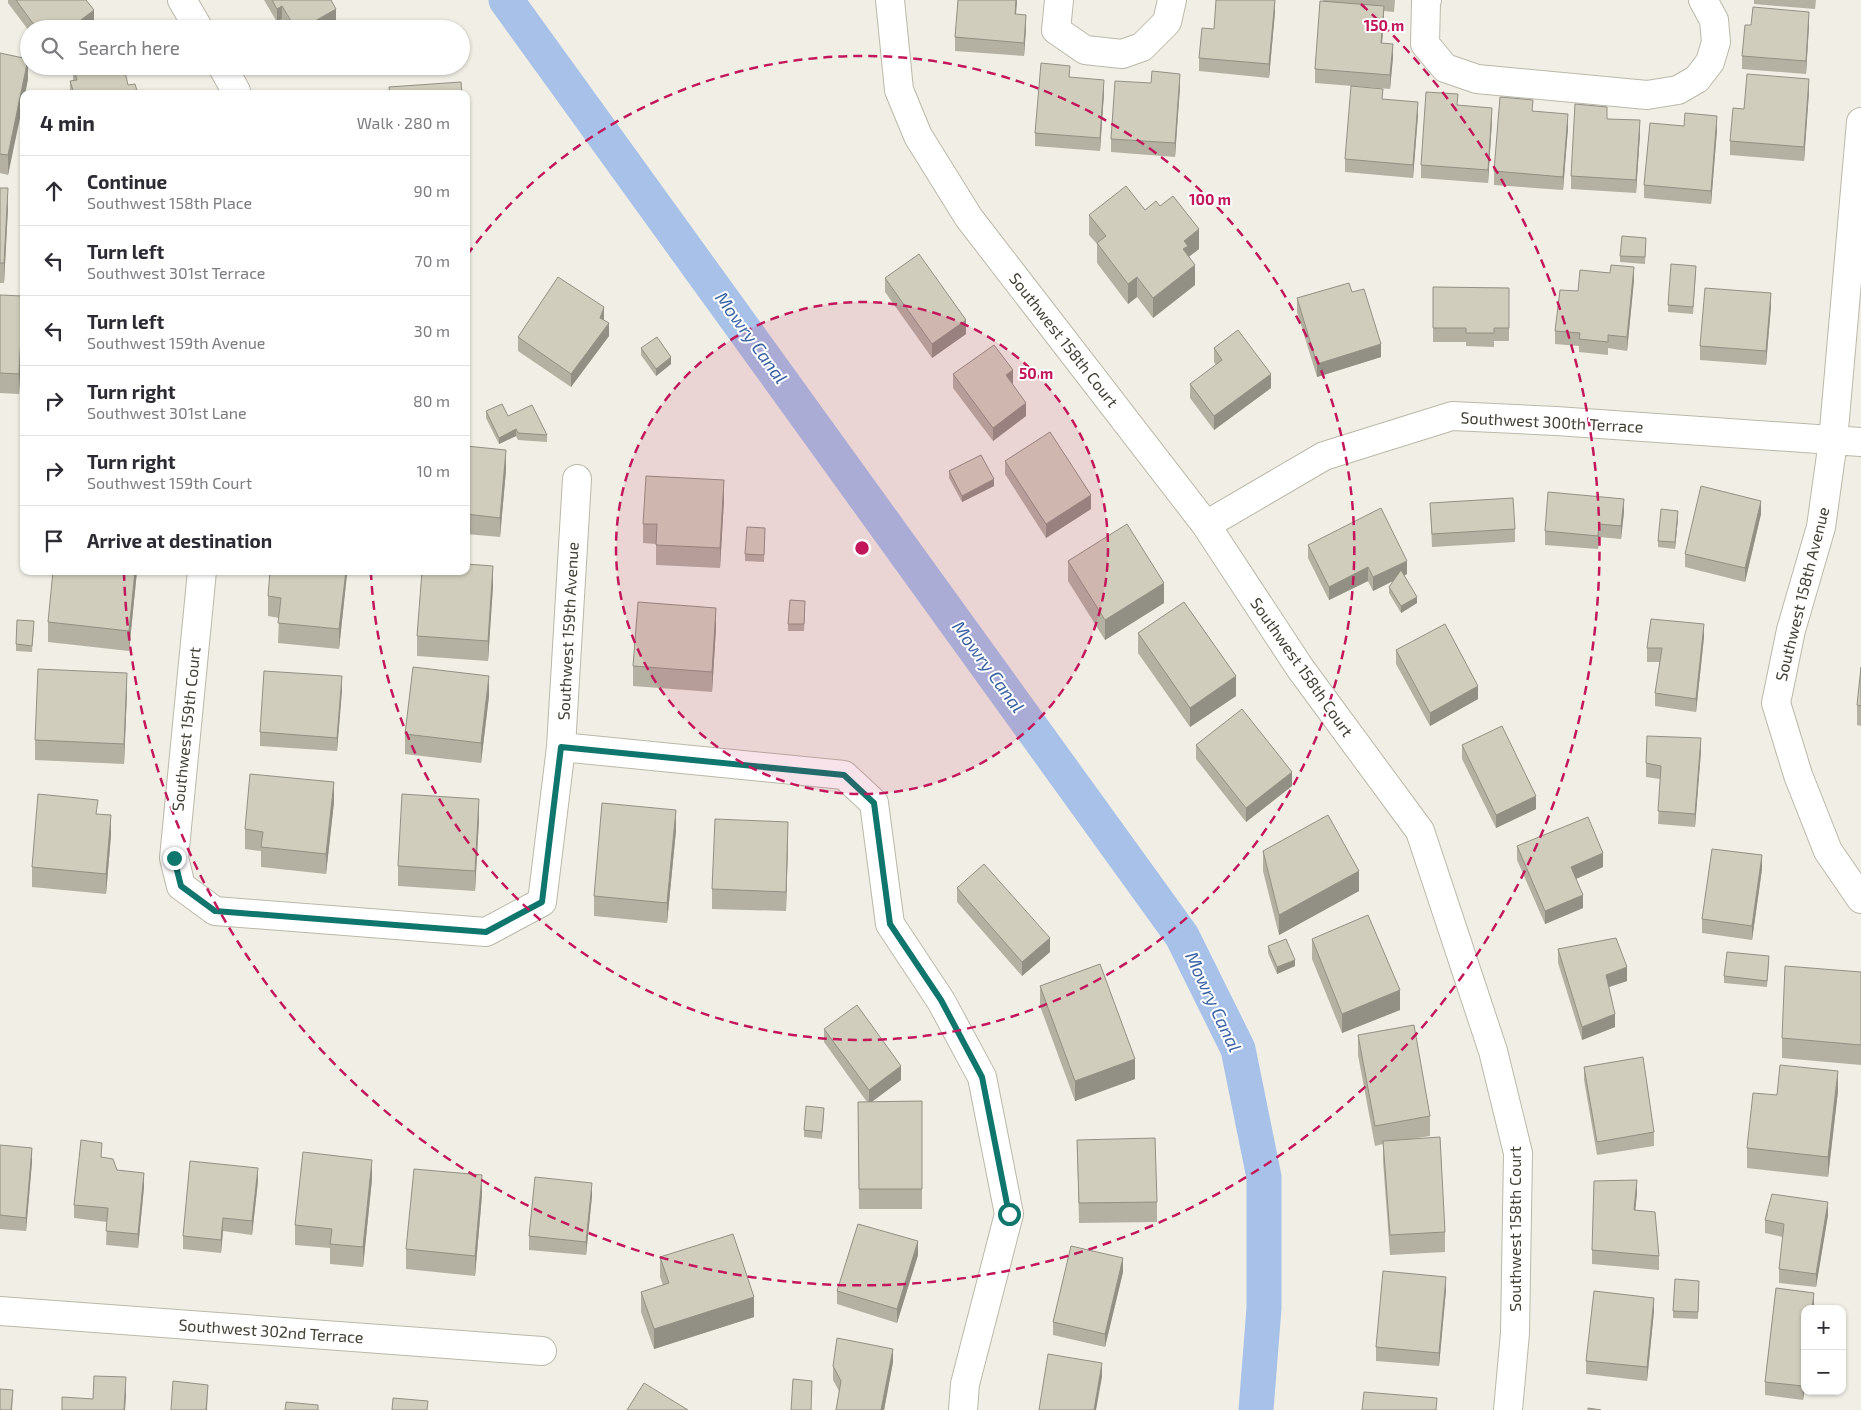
<!DOCTYPE html>
<meta charset="utf-8">
<style>
body{margin:0;font-family:"Exo 2",sans-serif;background:#f2f2f3;color:#2b2b33}
.controls{position:absolute;right:15px;bottom:15px;display:grid;overflow:hidden;border-radius:10px;box-shadow:0 1px 4px #0004}
.controls button{width:45px;height:45px;display:grid;place-items:center;padding:0;border:0;border-bottom:1px solid #e1e1e2;background:#fff;color:#2b2b33;font:25px sans-serif}
.stop{position:absolute;width:15px;height:15px;margin:-11px;border:4px solid #0f766e;border-radius:50%;background:#fff}
.stop.end{background:#0f766e;border-color:#fff;box-shadow:0 1px 5px #0008}
.list{margin:0;padding:0;list-style:none}
h2{display:flex;justify-content:space-between;align-items:center;height:65px;margin:0;padding:0 20px;font-size:21px}
h2 small{font-size:16px;font-weight:400;color:#7c7c81}
.list li{display:grid;grid-template-columns:32px 1fr auto;gap:15px;align-items:center;box-sizing:border-box;height:70px;padding:0 20px;border-top:1px solid #e1e1e2}
.list b{display:block;font-size:19px;white-space:nowrap}
.list p{margin:0;font-size:16px;white-space:nowrap;color:#7c7c81}
.list em{font-size:16px;font-style:normal;color:#7c7c81}
.icon{flex:none;width:28px;height:28px;fill:none;stroke:currentColor;stroke-width:2;stroke-linecap:round;stroke-linejoin:round}
.map{position:relative;flex:none;width:1861px;height:1410px;overflow:hidden}
.search{position:absolute;background:#fff;box-shadow:0 1px 4px #0004;left:20px;top:20px;width:450px;height:55px;display:flex;align-items:center;gap:12px;box-sizing:border-box;padding:0 18px;border-radius:28px;color:#7c7c81;font-size:19px}
.panel{position:absolute;background:#fff;box-shadow:0 1px 4px #0004;left:20px;top:90px;width:450px;height:485px;border-radius:10px}
.map>svg:first-child{display:block}
.lines{fill:none;stroke-linecap:round;stroke-linejoin:round}
.canal{stroke:#a7c1e8;stroke-width:35}
.minor-casing{stroke:#bbb8a9;stroke-width:30}
.minor{stroke:#fff;stroke-width:28}
.wall{fill:#b4b0a2}
.shaded-wall{fill:#929084}
.building{fill:#d1cdbc;stroke:#929084}
.route{stroke:#0f766e;stroke-width:6}
.ring{fill:none;stroke:#c2185b;stroke-width:2.5;stroke-dasharray:9 6}
.labels{text-anchor:middle;stroke-width:4;stroke-linejoin:round;paint-order:stroke}
.street-label{font-size:16px;fill:#424035;stroke:#fff}
.water-label{font-size:18px;font-style:italic;fill:#3a62a3;stroke:#fff}
.centre{fill:#c2185b;stroke:#fff;stroke-width:2.5}
.ring-label{font-size:15px;text-anchor:middle;font-weight:bold;fill:#c2185b;stroke:#fff;stroke-width:4;stroke-linejoin:round;paint-order:stroke}
</style>
<div class="map">
<svg width="1861" height="1410" viewBox="0 0 1861 1410">
<rect width="100%" height="100%" fill="#f1efe5"/>
<g class="lines">
<path class="canal" d="M506,0L1182,936L1238,1049L1264,1177V1308L1256,1410"/>
<defs>
<path id="minor" d="M182,0L199,29
M890,0L899,90L918,136L969,218L1206,525L1300,668L1420,831L1493,1051L1518,1153L1515,1333L1508,1410
M1059,0L1056,30L1085,50L1122,54L1142,47L1167,22L1172,0
M1427,0L1426,2L1425,44L1445,68L1477,79L1647,95L1678,90L1697,79L1710,62L1716,42L1714,20L1703,0
M222,66L236,91V94
M1861,122L1833,441L1821,527L1791,630L1776,703L1798,775L1828,851L1861,899
M1206,525L1324,456L1452,416L1556,421L1861,442
M202,571L174,858L181,886L215,911L486,932L542,902L561,747L577,479
M561,747L844,775L874,803L890,924L941,1001L982,1077L1009,1214L965,1384L963,1410
M0,1311L542,1351"/>
</defs>
<use href="#minor" class="minor-casing"/>
<use href="#minor" class="minor"/>
</g>
<path class="wall" d="M8,0H86L94,24L87,29H29V31L8,3Z
M264,0H331L336,23L325,29H288L282,19L277,22Z
M958,0H1017L1016,14L1026,28L1024,56L955,51V37Z
M1275,0V12L1269,78L1199,71V58L1214,29Z
M1323,0H1395L1394,12L1384,11L1382,43L1393,57L1390,89L1315,83V69Z
M1754,0H1816L1815,9L1754,4Z
M1751,25H1809L1806,74L1742,69V56Z
M0,53L28,79L25,94H24L8,175L0,173Z
M73,66L118,68L128,85L70,94V81H73Z
M1070,77L1104,93L1100,151L1035,146V133Z
M1151,83L1180,87L1175,157L1111,152V139Z
M1809,92L1804,161L1730,155V141L1744,109Z
M1383,99L1418,115L1413,178L1345,172V159Z
M1458,105L1492,121L1488,183L1421,178V165Z
M1533,111L1568,128L1563,190L1494,185V171Z
M1607,119L1640,134L1636,193L1571,189V176Z
M1684,126L1717,130L1711,204L1644,198V185Z
M0,188L8,208L4,283H0Z
M1160,206L1199,249L1189,257L1195,285L1153,318L1137,297L1128,304L1097,263V244L1089,235V215L1145,210Z
M1646,244L1645,264L1620,262V256Z
M1696,273L1693,314L1668,312V305Z
M885,278L966,334L932,358L885,292Z
M1634,280L1627,351L1608,348V355L1579,352V346L1555,344V331L1578,291Z
M1433,287L1509,288V341H1494V347L1466,346V342H1433Z
M0,295L23,316L19,394L0,393Z
M1297,298L1381,357L1317,377L1297,312Z
M1771,306L1766,365L1700,360V346Z
M604,321L609,336L571,387L518,351V337Z
M641,348L671,364L656,376L641,355Z
M1214,348L1271,388L1214,430L1190,398V384L1216,365L1214,362Z
M953,374L1013,383L1012,384L1026,416L993,441L953,388Z
M486,411L508,416L547,435V442L518,440L516,436L499,444L486,418Z
M466,446L506,470L500,537L466,534Z
M1005,461L1091,509L1046,538L1005,474Z
M949,471L994,486L962,502L949,478Z
M724,500L720,568L656,565V544L643,543V524Z
M1430,503L1515,529V542L1432,547Z
M1624,512L1621,539L1599,537L1598,549L1545,545V531Z
M1761,514L1745,582L1685,567V554Z
M1678,518L1675,549L1658,547V541Z
M765,534L764,562L745,561V554Z
M1308,545L1407,574L1404,576L1417,603L1401,613L1389,593V587L1393,581L1373,591L1368,581L1329,600L1308,558Z
M1068,561L1164,603L1105,640L1068,581Z
M137,571L129,651L48,642V622Z
M347,571L339,649L278,643L279,618L268,616V596Z
M493,586L488,661L417,656V636Z
M805,607L804,631H788V624Z
M34,627L32,652L16,651V644Z
M716,628L712,692L633,686V666Z
M1138,633L1236,696L1190,727L1138,653Z
M1704,637L1696,712L1655,706V693L1660,662H1647V648Z
M1396,650L1478,699L1430,726L1396,664Z
M1861,667V726L1857,725V705Z
M342,690L337,751L260,746V732Z
M127,692L124,764L35,760V740Z
M489,696L481,763L405,754V734Z
M1196,745L1292,786L1246,822L1196,759Z
M1462,745L1536,809L1496,828L1462,759Z
M1701,751L1695,827L1658,824L1660,779L1646,777V763Z
M334,802L326,874L261,867V851L245,849V829Z
M98,814L111,835L106,894L32,887V867Z
M479,819L475,891L398,886V866Z
M676,830L667,923L594,916V896Z
M788,842L786,911L712,909V889Z
M1517,846L1603,867L1576,879L1583,908L1545,924L1517,860Z
M1263,851L1359,891L1279,935L1263,871Z
M1762,869L1752,940L1702,933V919Z
M957,888L1050,952L1022,976L957,902Z
M1312,939L1400,1010L1342,1033L1312,959Z
M1268,946L1295,966L1277,974L1268,953Z
M1558,949L1627,981L1609,987L1615,1027L1582,1040L1558,963Z
M1769,963L1767,987L1724,983V976Z
M1861,972V1065L1782,1058V1038Z
M1040,986L1135,1079L1075,1101L1040,1006Z
M824,1029L901,1080L871,1102L922,1101V1209H859L858,1102H867L824,1042Z
M1358,1035L1430,1116V1136L1411,1139L1445,1232V1252L1390,1255L1383,1161V1144L1375,1146L1358,1055Z
M1584,1067L1654,1132V1146L1597,1155L1584,1080Z
M1838,1091L1828,1177L1747,1168V1148L1777,1095Z
M824,1114L822,1139L804,1137V1130Z
M1077,1140L1157,1202V1222L1079,1223Z
M0,1145L32,1162L26,1231L0,1229Z
M102,1158L117,1170L144,1187L138,1248L106,1245L107,1222L74,1218V1205Z
M372,1179L363,1267L330,1264V1248L295,1245V1225Z
M258,1181L252,1235L223,1231L221,1253L183,1249V1236Z
M1637,1193L1635,1210L1659,1256V1270L1592,1264V1250Z
M482,1195L475,1276L406,1269V1249Z
M592,1196L586,1255L529,1250V1236Z
M1828,1215L1816,1287L1779,1283V1269L1783,1237L1765,1233V1220Z
M918,1255L897,1323L837,1304V1291Z
M660,1257L754,1317L654,1349L641,1312V1292L663,1285L660,1277Z
M1123,1272L1105,1347L1053,1335V1322Z
M1699,1281L1698,1319L1673,1318V1311Z
M1776,1288L1814,1293V1309H1805V1387L1803,1400L1765,1395V1382Z
M1446,1290L1439,1366L1376,1361V1347Z
M1654,1311L1647,1381L1586,1374V1361Z
M893,1362L884,1410H836L839,1391L833,1380V1366Z"/>
<path class="shaded-wall" d="M1016,0H1017L1015,27V14Z
M1275,0V12L1269,78V64Z
M282,6V19L277,22V9Z
M1384,6V19L1381,56V43Z
M336,9V23L325,29H301Z
M94,10V24L87,29H69Z
M1809,12V25L1806,74V61Z
M1026,15V28L1024,56V43Z
M1393,44V57L1390,89V75Z
M28,59V79L25,94H24V99L8,175V155Z
M1180,74V87L1175,157V143Z
M1809,79V92L1804,161V147Z
M1104,80V93L1100,151V138Z
M1418,102V115L1413,178V165Z
M1492,108V121L1488,183V170Z
M1568,114V128L1563,190V177Z
M1717,116V130L1711,204V191Z
M1640,120V134L1636,193V180Z
M8,188V208L4,283V263Z
M1199,229V249L1188,257L1183,269L1184,241Z
M1195,265V285L1153,318V298Z
M1634,267V280L1627,351V337Z
M1137,277V297L1128,304V284Z
M1771,293V306L1766,365V351Z
M23,296V316L19,394V374Z
M604,307V321L600,318Z
M966,320V334L932,358V344Z
M609,323V336L571,387V374Z
M1381,344V357L1317,377V364Z
M671,357V364L656,376V369Z
M1013,370V383L1006,389V375Z
M1271,374V388L1214,430V416Z
M1026,403V416L993,441V428Z
M516,429V436L499,444V438Z
M506,450V470L500,537V518Z
M994,479V486L962,502V496Z
M724,480V500L720,568V548Z
M1091,495V509L1046,538V524Z
M1624,499V512L1621,539V526Z
M1761,501V514L1745,582V568Z
M1678,511V518L1675,549V542Z
M1599,524V537L1598,549V536Z
M1407,561V574L1373,591V577Z
M493,566V586L488,661V641Z
M1368,567V581L1329,600V587Z
M135,571H137L129,651V631Z
M346,571H347V575L339,649V629Z
M1164,583V603L1105,640V620Z
M1417,597V603L1401,613V606Z
M716,608V628L712,692V672Z
M1704,624V637L1696,712V699Z
M127,673V692L124,764V744Z
M342,676V690L337,751V738Z
M489,676V696L481,763V743Z
M1236,676V696L1190,727V708Z
M1478,686V699L1430,726V713Z
M1701,738V751L1695,827V814Z
M1292,772V786L1246,822V808Z
M334,782V802L326,874V854Z
M1536,796V809L1496,828V815Z
M479,799V819L475,891V871Z
M676,810V830L667,923V903Z
M111,815V835L106,894V874Z
M788,822V842L786,911V892Z
M1603,853V867L1571,881V867Z
M1762,855V869L1752,940V926Z
M1359,871V891L1279,935V915Z
M1583,895V908L1545,924V911Z
M1050,938V952L1022,976V962Z
M1295,960V966L1277,974V967Z
M1627,967V981L1606,988V975Z
M1400,990V1010L1342,1033V1014Z
M1615,1014V1027L1582,1040V1027Z
M1135,1059V1079L1075,1101V1081Z
M901,1066V1080L869,1104V1090Z
M1838,1071V1091L1828,1177V1157Z
M32,1148V1162L26,1231V1218Z
M372,1160V1179L363,1267V1247Z
M258,1168V1181L252,1235V1221Z
M144,1173V1187L138,1248V1234Z
M482,1175V1195L475,1276V1256Z
M1637,1180V1193L1634,1224V1210Z
M592,1183V1196L586,1255V1242Z
M1828,1202V1215L1816,1287V1274Z
M223,1218V1231L221,1253V1240Z
M918,1241V1255L897,1323V1309Z
M1123,1258V1272L1105,1347V1334Z
M1446,1277V1290L1439,1366V1353Z
M1814,1293V1309H1812Z
M754,1297V1317L654,1349V1329Z
M1654,1298V1311L1647,1381V1367Z
M893,1349V1362L884,1410H881Z
M1102,1363V1377L1096,1410H1094Z
M1805,1374V1387L1803,1400V1386Z
M126,1377V1397L125,1410H124Z
M208,1385L207,1410H206Z
M13,1390L12,1410H11Z"/>
<path class="building" d="M16,0H86L94,10L69,29H37Z
M272,0H331L336,9L301,29H296L282,6L277,9Z
M958,0H1016L1015,14L1026,15L1024,43L955,37Z
M1216,0H1275L1269,64L1199,58L1202,28L1214,29Z
M1320,1L1384,6L1381,43L1393,44L1390,75L1315,69Z
M1753,7L1809,12L1806,61L1742,56L1745,25H1751Z
M0,53L28,59L8,155L0,154Z
M1041,63L1070,66L1069,77L1104,80L1100,138L1035,133Z
M73,66H117L118,68L124,67L128,85L135,84L138,94H70L74,93L70,81L77,80Z
M1152,71L1180,74L1175,143L1111,139L1115,81L1151,83Z
M1747,74L1809,79L1804,147L1730,141L1733,108L1744,109Z
M461,82L462,94H390L389,87Z
M1351,86L1383,89L1382,99L1418,102L1413,165L1345,159Z
M1426,92L1458,94L1457,105L1492,108L1488,170L1421,165Z
M1500,97L1533,100L1532,111L1568,114L1563,177L1494,171Z
M1575,104L1607,107V119L1640,120L1636,180L1571,176Z
M1685,113L1717,116L1711,191L1644,185L1650,123L1684,126Z
M1126,186L1145,210L1156,201L1160,206L1173,196L1199,229L1184,241L1188,246L1183,249L1195,265L1153,298L1137,277L1128,284L1097,243L1106,236L1089,215Z
M0,188H8L4,263H0Z
M1622,236L1646,238L1645,257L1620,256Z
M919,254L966,320L932,344L885,278Z
M1671,264L1696,266L1693,307L1668,305Z
M1611,265L1634,267L1627,337L1608,335V342L1579,339L1580,333L1555,331L1560,290L1578,291L1580,270L1610,273Z
M558,277L604,307L600,318L609,323L571,374L518,337Z
M1349,283L1352,292L1364,289L1381,344L1317,364L1297,298Z
M1433,287L1509,288V328H1494V333H1466V328H1433Z
M1705,288L1771,293L1766,351L1700,346Z
M0,295L23,296L19,374L0,373Z
M1238,330L1271,374L1214,416L1190,384L1222,360L1214,348Z
M657,337L671,357L656,369L641,348Z
M994,345L1013,370L1006,375L1026,403L993,428L953,374Z
M502,404L508,416L532,405L547,435L518,433L516,429L499,438L486,411Z
M1050,432L1091,495L1046,524L1005,461Z
M466,446L506,450L500,518L466,514Z
M981,455L994,479L962,496L949,471Z
M646,476L724,480L720,548L656,545L657,524H643Z
M1701,486L1761,501L1745,568L1685,554Z
M1548,492L1624,499L1621,526L1599,524L1598,536L1545,531Z
M1513,498L1515,529L1432,534L1430,503Z
M1381,508L1407,561L1373,577L1368,567L1329,587L1308,545Z
M1661,509L1678,511L1675,542L1658,541Z
M1127,524L1164,583L1105,620L1068,561Z
M747,527L765,528L764,555L745,554Z
M466,564L493,566L488,641L417,636L422,571H466Z
M1401,570L1417,597L1401,606L1389,587Z
M53,571H135L129,631L48,622Z
M270,571H346L339,629L278,623L281,598L268,596Z
M790,600L805,601L804,624H788Z
M638,602L716,608L712,672L633,666Z
M1184,602L1236,676L1190,708L1138,633Z
M1651,619L1704,624L1696,699L1655,693L1662,648H1647Z
M17,620L34,621L32,646L16,644Z
M1445,624L1478,686L1430,713L1396,650Z
M413,667L489,676L481,743L405,734Z
M1861,667V706L1857,705Z
M38,669L127,673L124,744L35,740Z
M264,671L342,676L337,738L260,732Z
M1242,709L1292,772L1246,808L1196,745Z
M1502,726L1536,796L1496,815L1462,745Z
M1647,736L1701,738L1695,814L1658,811L1661,766L1646,763Z
M250,774L334,782L326,854L261,847L263,832L245,829Z
M38,794L98,800L96,814L111,815L106,874L32,867Z
M402,794L479,799L475,871L398,866Z
M602,803L676,810L667,903L594,896Z
M1328,815L1359,871L1279,915L1263,851Z
M1588,817L1603,853L1571,867L1583,895L1545,911L1517,846Z
M715,819L788,822L786,892L712,889Z
M1712,849L1762,855L1752,926L1702,919Z
M984,864L1050,938L1022,962L957,888Z
M1368,915L1400,990L1342,1014L1312,939Z
M1616,938L1627,967L1606,975L1615,1014L1582,1027L1558,949Z
M1286,939L1295,960L1277,967L1268,946Z
M1727,952L1769,956L1767,981L1724,976Z
M1100,964L1135,1059L1075,1081L1040,986Z
M1785,966L1861,972V1045L1782,1038Z
M857,1005L901,1066L869,1090L824,1029Z
M1414,1025L1430,1116L1375,1126L1358,1035Z
M1643,1057L1654,1132L1597,1142L1584,1067Z
M1780,1065L1838,1071L1828,1157L1747,1148L1753,1093L1777,1095Z
M922,1101V1189H859L858,1102Z
M806,1106L824,1108L822,1132L804,1130Z
M1440,1137L1445,1232L1390,1235L1383,1141Z
M1155,1138L1157,1202L1079,1203L1077,1140Z
M81,1140L102,1143L101,1157L113,1159L117,1170L144,1173L138,1234L106,1231L108,1208L74,1205Z
M0,1145L32,1148L26,1218L0,1215Z
M303,1152L372,1160L363,1247L330,1244L332,1229L295,1225Z
M190,1161L258,1168L252,1221L223,1218L221,1240L183,1236Z
M414,1169L482,1175L475,1256L406,1249Z
M535,1177L592,1183L586,1242L529,1236Z
M1637,1180L1634,1210L1655,1212L1659,1256L1592,1250L1594,1181Z
M1772,1194L1828,1202L1816,1274L1779,1269L1784,1224L1765,1220Z
M858,1224L918,1241L897,1309L837,1291Z
M733,1234L754,1297L654,1329L641,1292L669,1283L660,1257Z
M1071,1246L1123,1258L1105,1334L1053,1322Z
M1383,1271L1446,1277L1439,1353L1376,1347Z
M1675,1279L1699,1281L1698,1312L1673,1311Z
M1776,1288L1814,1293L1812,1309H1805V1374L1803,1386L1765,1382Z
M1594,1291L1654,1298L1647,1367L1586,1361Z
M837,1338L893,1349L881,1410H836L841,1381L833,1366Z
M1048,1354L1102,1363L1094,1410H1039Z
M94,1376L126,1377L124,1410H62V1397L93,1399Z
M793,1379L812,1381L811,1410H791Z
M173,1381L208,1385L206,1410H171Z
M644,1383L688,1410H627Z
M0,1389L13,1390L11,1410H0Z
M1364,1392L1437,1398L1436,1410H1362Z
M393,1398L428,1401L427,1410H392Z
M286,1402L318,1405V1410H285Z
M1588,1408L1601,1410H1588Z"/>
<g class="lines">
<path class="route" d="M174,858L181,886L215,911L486,932L542,902L561,747L844,775L874,803L890,924L941,1000L982,1077L1009,1214"/>
</g>
<circle cx="862" cy="548" r="246" fill="#c2185b" fill-opacity=".12"/>
<g class="ring">
<circle cx="862" cy="548" r="246"/>
<path d="M467 255A492 492 0 1 1 371 574"/>
<path d="M1361 4A738 738 0 1 1 124 574"/>
</g>
<g class="labels">
<g class="street-label">
<text transform="translate(1064 340) rotate(52)" y="6">Southwest 158th Court</text>
<text transform="translate(1552 422) rotate(3)" y="6">Southwest 300th Terrace</text>
<text transform="translate(1802 594) rotate(-76)" y="6">Southwest 158th Avenue</text>
<text transform="translate(568 631) rotate(-87)" y="6">Southwest 159th Avenue</text>
<text transform="translate(1302 667) rotate(55)" y="6">Southwest 158th Court</text>
<text transform="translate(186 729) rotate(-84)" y="6">Southwest 159th Court</text>
<text transform="translate(1515 1229) rotate(-90)" y="6">Southwest 158th Court</text>
<text transform="translate(271 1331) rotate(4)" y="6">Southwest 302nd Terrace</text>
</g>
<g class="water-label">
<text transform="translate(751 338) rotate(54)" y="6">Mowry Canal</text>
<text transform="translate(988 667) rotate(54)" y="6">Mowry Canal</text>
<text transform="translate(1213 1002) rotate(65)" y="6">Mowry Canal</text>
</g>
</g>
<circle cx="862" cy="548" r="8" class="centre"/>
<g class="ring-label">
<text x="1384" y="31">150 m</text>
<text x="1210" y="205">100 m</text>
<text x="1036" y="379">50 m</text>
</g>
</svg>
<div class="controls">
<button>+</button>
<button>−</button>
</div>
<div class="stop" style="left:1009px;top:1214px"></div>
<div class="stop end" style="left:174px;top:858px"></div>
<div class="search"><svg class="icon" aria-label="search" viewBox="0 0 24 24"><circle cx="10" cy="10" r="6"/><path d="M15 15l6 6"/></svg>Search here</div>
<section class="panel">
<h2>4 min<small>Walk · 280 m</small></h2>
<ul class="list">
<li><svg class="icon" aria-label="ahead" viewBox="0 0 24 24"><path d="M12 20V5M6 11l6-6 6 6"/></svg><div><b>Continue</b><p>Southwest 158th Place</p></div><em>90 m</em></li>
<li><svg class="icon" aria-label="left" viewBox="0 0 24 24"><path d="M17 20v-9H6M10 6l-5 5 5 5"/></svg><div><b>Turn left</b><p>Southwest 301st Terrace</p></div><em>70 m</em></li>
<li><svg class="icon" aria-label="left" viewBox="0 0 24 24"><path d="M17 20v-9H6M10 6l-5 5 5 5"/></svg><div><b>Turn left</b><p>Southwest 159th Avenue</p></div><em>30 m</em></li>
<li><svg class="icon" aria-label="right" viewBox="0 0 24 24"><path d="M7 20v-9h11M14 6l5 5-5 5"/></svg><div><b>Turn right</b><p>Southwest 301st Lane</p></div><em>80 m</em></li>
<li><svg class="icon" aria-label="right" viewBox="0 0 24 24"><path d="M7 20v-9h11M14 6l5 5-5 5"/></svg><div><b>Turn right</b><p>Southwest 159th Court</p></div><em>10 m</em></li>
<li><svg class="icon" aria-label="arrive" viewBox="0 0 24 24"><path d="M6 21V4h12l-3 4 3 4H6"/></svg><div><b>Arrive at destination</b></div></li>
</ul>
</section>
</div>
